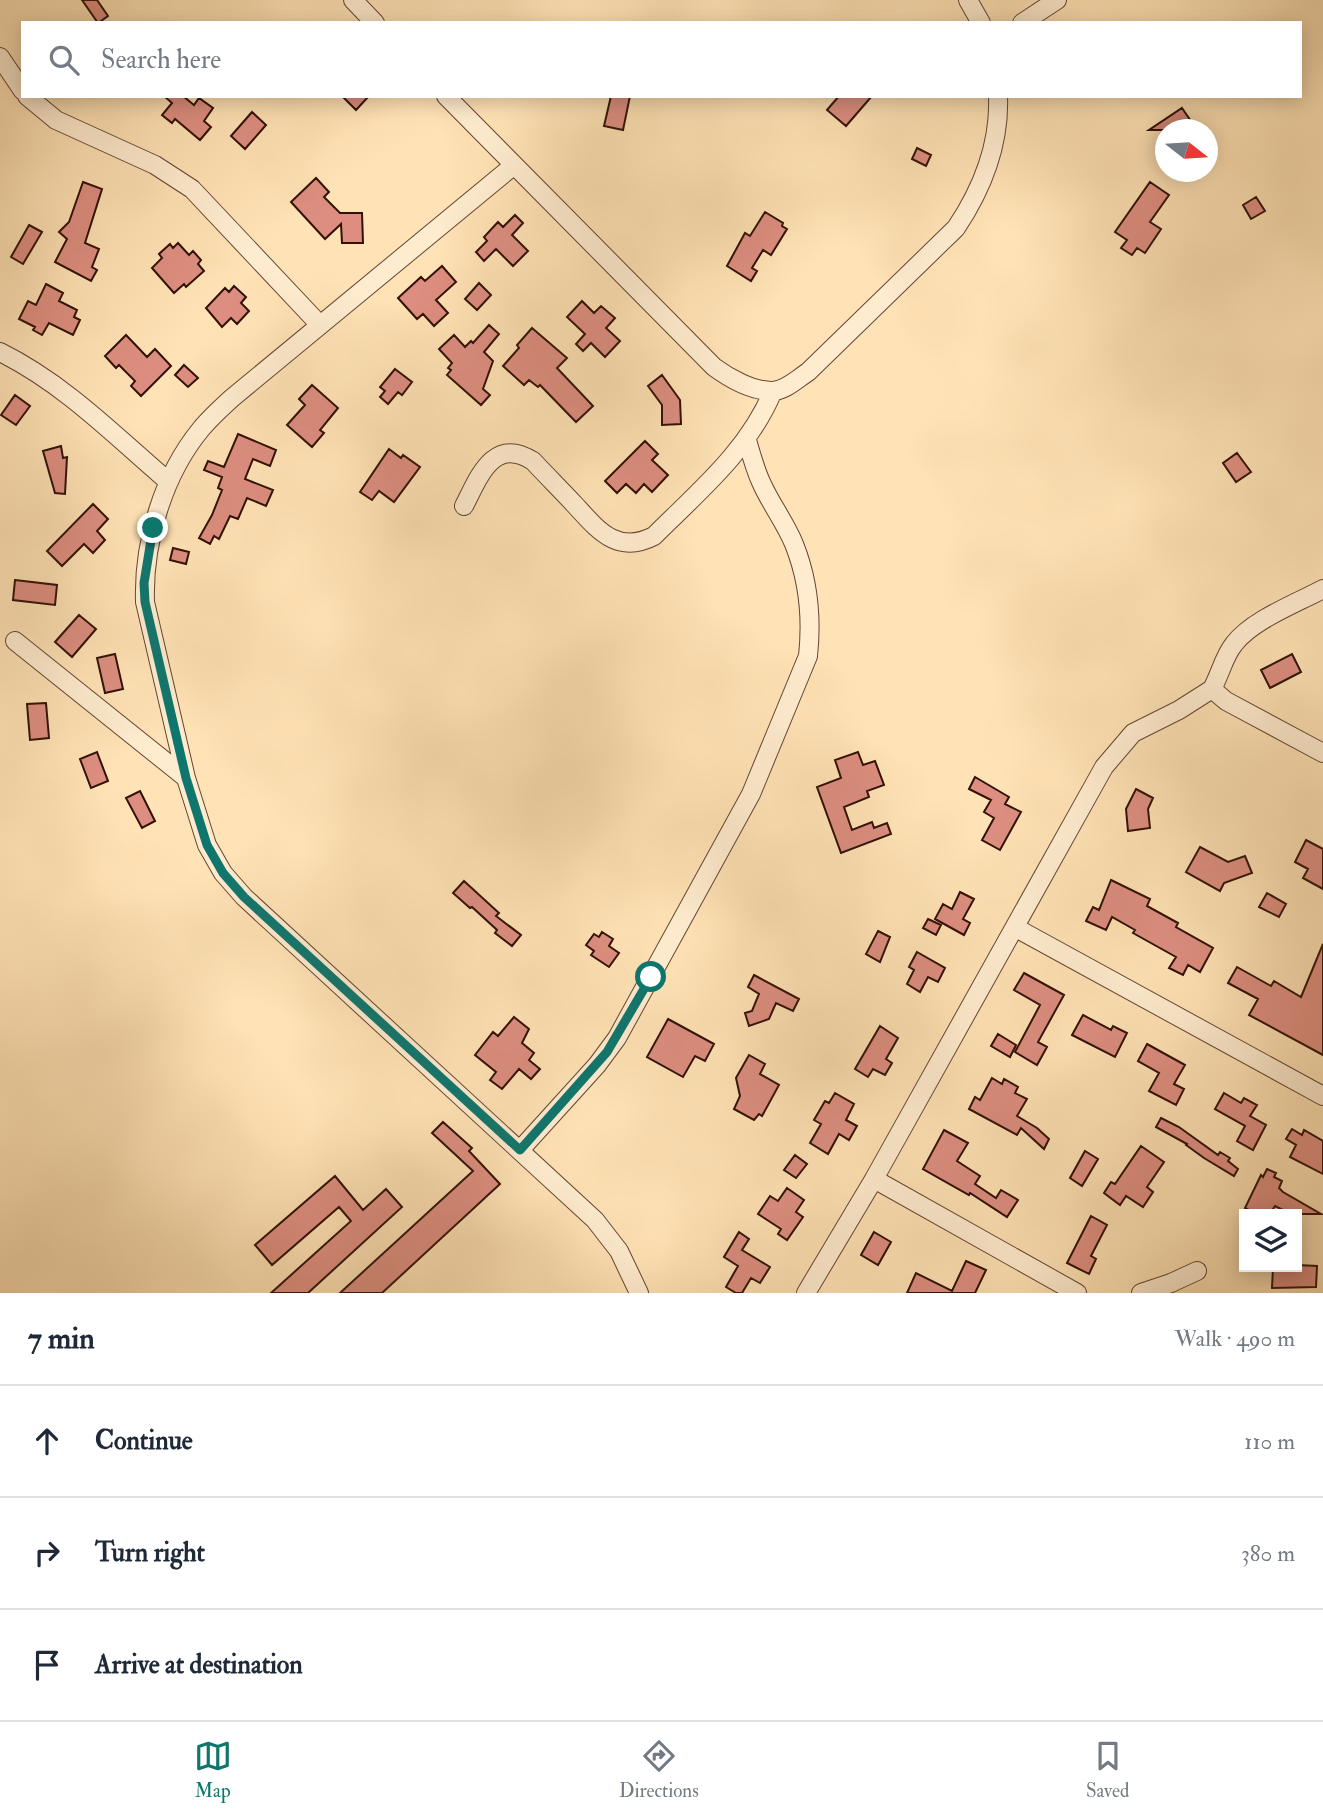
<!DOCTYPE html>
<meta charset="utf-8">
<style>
body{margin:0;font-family:"IM FELL Double Pica",serif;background:#f2f2f3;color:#1f2937}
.controls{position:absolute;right:21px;bottom:21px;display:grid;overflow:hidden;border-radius:0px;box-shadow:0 4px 18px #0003}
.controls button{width:63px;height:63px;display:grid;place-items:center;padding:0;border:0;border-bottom:2px solid #e0e1e3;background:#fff;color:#1f2937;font:35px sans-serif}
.compass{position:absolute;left:1155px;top:119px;width:63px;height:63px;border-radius:50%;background:#fff;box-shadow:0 4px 18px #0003;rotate:107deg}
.stop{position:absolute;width:21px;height:21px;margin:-16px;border:5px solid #0f766e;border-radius:50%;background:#fff}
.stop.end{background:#0f766e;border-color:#fff;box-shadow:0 2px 7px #0008}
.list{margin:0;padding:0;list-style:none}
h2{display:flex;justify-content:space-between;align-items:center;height:91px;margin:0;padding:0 28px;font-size:30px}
h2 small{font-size:23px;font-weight:400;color:#747a83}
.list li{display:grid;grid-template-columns:46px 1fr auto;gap:21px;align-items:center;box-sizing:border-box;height:112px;padding:0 28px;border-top:2px solid #e0e1e3}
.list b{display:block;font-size:26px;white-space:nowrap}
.list em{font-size:23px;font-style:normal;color:#747a83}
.icon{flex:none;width:38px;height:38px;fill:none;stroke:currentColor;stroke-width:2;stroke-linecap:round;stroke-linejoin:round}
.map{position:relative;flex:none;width:1323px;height:1293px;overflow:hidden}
.search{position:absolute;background:#fff;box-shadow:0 4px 18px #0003;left:21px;right:21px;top:21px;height:77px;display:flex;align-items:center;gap:18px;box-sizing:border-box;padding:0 24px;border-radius:0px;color:#747a83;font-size:26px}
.sheet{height:427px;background:#fff}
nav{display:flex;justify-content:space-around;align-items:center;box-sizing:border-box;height:98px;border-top:2px solid #e0e1e3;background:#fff;font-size:19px;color:#747a83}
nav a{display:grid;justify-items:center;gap:4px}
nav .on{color:#0f766e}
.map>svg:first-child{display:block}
.building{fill:#dd8e80;stroke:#311106;stroke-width:2}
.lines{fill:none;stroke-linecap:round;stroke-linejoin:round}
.minor-casing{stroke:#644532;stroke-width:20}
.minor{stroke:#ffeccf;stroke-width:18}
.route{stroke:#0f766e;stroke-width:9}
</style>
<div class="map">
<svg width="1323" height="1293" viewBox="0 0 1323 1293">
<rect width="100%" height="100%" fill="#ffe2b5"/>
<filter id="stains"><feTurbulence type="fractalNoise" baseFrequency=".00286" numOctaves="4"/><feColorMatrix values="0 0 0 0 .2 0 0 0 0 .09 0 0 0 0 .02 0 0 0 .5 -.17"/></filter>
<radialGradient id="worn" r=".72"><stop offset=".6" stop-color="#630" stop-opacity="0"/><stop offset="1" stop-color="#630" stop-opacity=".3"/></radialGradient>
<path class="building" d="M82,0H97L108,16L98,23Z
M164,96H183L194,105L199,98L213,108L204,121L211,127L200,140L175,119L172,123L162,115L172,103Z
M342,96H369L356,110Z
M611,96H630L623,130L604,126Z
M839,96H872L846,126L827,110Z
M1182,108L1197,130H1149Z
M252,112L266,125L245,149L231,136Z
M917,148L931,155L926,166L912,159Z
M316,178L329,192L324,197L340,213H362L363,243H342L341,224L325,239L291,202Z
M83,182L102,189L85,243L99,249L92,267L97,270L91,281L55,262L67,239L59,232L69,222Z
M1150,182L1169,195L1150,222L1161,229L1145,253L1137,248L1132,255L1121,248L1127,240L1115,232Z
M1256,197L1265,211L1251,219L1243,205Z
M765,212L783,223L782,226L787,229L771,255L763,250L752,268L757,271L751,281L727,266L745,233L750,236Z
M515,215L523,223L512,235L528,251L513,266L496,249L484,261L476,252L487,241L484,237L498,222L503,227Z
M29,225L42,232L23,264L11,257Z
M178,243L189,255L193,251L201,260L198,264L204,271L186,287L184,284L174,293L152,268L162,258L159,254L170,244L173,248Z
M442,266L456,282L436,300L448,313L434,326L423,314L417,319L398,298L421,277L425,281Z
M479,283L491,295L477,310L465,299Z
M46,284L63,293L59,301L77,310L74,317L80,320L73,335L49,323L42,335L33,330L35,327L19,319L28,301L36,305Z
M234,286L246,297L241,303L249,311L237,324L231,318L222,327L206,308L225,288L229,292Z
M582,301L594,313L601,306L615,318L606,328L620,341L605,357L591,343L583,351L576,344L585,334L567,317Z
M489,325L499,334L484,352L493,361L483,389L490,395L481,405L447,375L451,370L448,368L452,363L439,349L454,335L465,347L471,341L473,343Z
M532,328L567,358L557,368L593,406L576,422L540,385L538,387L529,380L524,385L503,366L519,348L517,345Z
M126,335L147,357L155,349L171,366L141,396L131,386L135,381L119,365L116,368L105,356Z
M184,365L198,378L188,387L175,375Z
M395,369L412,382L402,395L398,392L388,404L380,397L385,391L380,387Z
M662,375L680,400L681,424L662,425V405L648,386Z
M312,385L338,408L320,430L324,433L312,447L287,425L305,405L299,399Z
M15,395L30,406L16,425L1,415Z
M238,434L276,450L270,466L253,459L245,479L273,490L266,506L247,498L238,519L230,516L219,539L214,536L210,544L199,538L212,515L222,490L218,488L222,477L204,470L208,461L224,467Z
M645,441L658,454L652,460L668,475L652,492L644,484L636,493L626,484L617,493L605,481Z
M61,446L63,458L67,457L65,494L55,493L43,451Z
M389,449L401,458L403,455L420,467L394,502L379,491L372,500L360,492Z
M1237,453L1251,472L1236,482L1223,463Z
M93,504L108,519L97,531L105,540L93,553L84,544L62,566L47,551Z
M173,548L189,552L186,564L170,560Z
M15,580L57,585L55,605L13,600Z
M79,615L96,629L72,657L55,642Z
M115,654L123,689L105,693L97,658Z
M1292,654L1301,672L1270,688L1261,670Z
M46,703L49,738L30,740L27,704Z
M97,752L108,781L91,788L80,759Z
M858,752L863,765L875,761L884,785L867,791L869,797L844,807L852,830L872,822L874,828L887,823L891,834L841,853L817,787L841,778L835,760Z
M975,777L1009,797L1005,804L1021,812L1000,850L982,840L994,818L984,812L991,800L969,789Z
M1136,789L1153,798L1148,809L1150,828L1128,831L1126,809Z
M140,791L155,821L142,828L126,798Z
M1306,840L1323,849V889L1303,878L1308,869L1295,862Z
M1200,847L1228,862L1245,856L1252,873L1224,883L1220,891L1186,872Z
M1111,880L1150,899L1147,906L1178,923L1176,927L1213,948L1200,972L1188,965L1183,975L1169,968L1176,957L1133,933L1135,930L1112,917L1106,930L1086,921L1093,907L1099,910Z
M464,881L499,913L496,916L521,935L512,946L495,933L497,930L472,907L470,908L453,893Z
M960,892L974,899L963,919L970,923L964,935L935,919L943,904L952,909Z
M1267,893L1286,904L1279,917L1259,907Z
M928,919L941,925L936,935L923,928Z
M878,931L890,937L880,962L866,954Z
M602,932L613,939L609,946L619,953L609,967L591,955L594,951L586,945L594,934L599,937Z
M1323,944V1055L1249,1015L1258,999L1228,983L1237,967L1271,986L1274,981L1301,997Z
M917,952L945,968L938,982L928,977L920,992L907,984L914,970L909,967Z
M1024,973L1064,995L1038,1042L1047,1047L1037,1065L1015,1052L1040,1005L1014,990Z
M754,975L799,999L793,1011L776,1003L769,1019L749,1026L745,1013L752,1011L759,994L748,987Z
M1083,1015L1111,1030L1113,1026L1127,1033L1115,1057L1072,1035Z
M514,1017L529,1029L522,1043L534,1053L529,1060L540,1069L531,1079L519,1069L502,1089L490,1080L496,1072L475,1055L493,1032L498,1036Z
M668,1019L714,1044L705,1061L695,1056L683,1077L647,1057Z
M880,1026L898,1038L886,1059L892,1063L885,1075L873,1069L868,1077L855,1069Z
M998,1034L1016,1045L1010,1057L991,1046Z
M1147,1044L1185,1065L1174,1084L1184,1089L1176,1105L1149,1091L1159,1073L1138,1061Z
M749,1055L765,1064L760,1074L779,1085L762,1116L759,1114L754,1120L734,1109L740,1096L736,1078Z
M992,1078L1002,1084L1004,1079L1018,1087L1015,1093L1027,1099L1017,1116L1037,1128L1049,1139L1044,1149L1021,1128L1017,1135L969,1109L975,1097L980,1100Z
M835,1093L854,1104L846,1120L857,1126L849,1140L839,1134L828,1154L810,1143L821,1124L814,1120L825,1101L829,1103Z
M1224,1093L1241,1103L1244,1098L1257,1105L1250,1116L1266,1125L1253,1150L1237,1141L1245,1126L1215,1109Z
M1161,1118L1179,1127L1218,1155L1220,1152L1230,1158L1228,1161L1238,1169L1234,1176L1204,1158L1186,1145L1187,1144L1156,1127Z
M443,1122L472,1148L469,1151L500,1184L382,1293H340L473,1171L432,1133Z
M1292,1129L1302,1135L1304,1130L1323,1141V1174L1290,1157L1296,1145L1286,1139Z
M944,1130L968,1143L957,1161L980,1176L975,1184L996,1198L1001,1190L1018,1200L1007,1217L970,1193L969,1195L923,1169Z
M1141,1146L1164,1162L1147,1187L1153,1192L1143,1207L1126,1196L1120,1205L1104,1193L1111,1182L1115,1184Z
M1085,1151L1098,1159L1082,1186L1070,1178Z
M795,1155L807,1164L796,1178L784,1170Z
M1267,1169L1276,1173L1274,1177L1282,1181L1279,1188L1283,1192L1321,1214H1291L1275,1206L1270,1214H1256L1245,1208L1261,1175L1263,1177Z
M335,1176L363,1210L386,1189L402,1207L308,1293H271L351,1221L339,1207L272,1265L255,1245Z
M787,1188L804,1200L796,1212L803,1217L787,1240L778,1234L781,1229L758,1214L770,1196L778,1201Z
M1091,1216L1107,1225L1091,1256L1096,1259L1089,1274L1067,1263Z
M739,1232L749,1239L742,1250L770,1267L760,1283L751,1278L742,1293H736L726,1287L738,1266L724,1257Z
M874,1232L891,1242L878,1265L861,1255Z
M966,1261L986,1270L975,1293H907L916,1273L952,1291Z
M1297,1265L1317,1266L1316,1287L1272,1288L1273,1267H1297Z"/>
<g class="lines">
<defs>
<path id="minor" d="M353,0L375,23
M968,0L981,23
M1022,23L1057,0
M0,57L23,91
M27,96L56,120L155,165L192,189L320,325
M446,96L714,367C729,378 752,391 772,391C785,391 797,379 808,372L956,228C982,189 1000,144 998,96
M513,166L232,398C221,408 210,418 201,429C163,475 143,543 145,602L186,778L207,845L223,873L244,897L595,1220L619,1251L639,1293
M0,352C66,385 114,435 169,482
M464,506C479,477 493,436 533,461C547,476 561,490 575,505C598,530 617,555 654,536C699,491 748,451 773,391
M1323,589C1297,603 1252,620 1234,644C1224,656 1220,675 1212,689L1226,701L1323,753
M15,641L186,778
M1016,928L1323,1096
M520,1150L597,1065L617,1038L751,794L808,656C812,619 808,579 794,544C785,522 770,503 761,482C755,469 751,454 747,440
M874,1179L1077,1293
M806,1293L874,1179L1104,767L1133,733L1179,710L1212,689
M1141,1293L1171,1283L1197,1271"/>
</defs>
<use href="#minor" class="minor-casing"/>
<use href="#minor" class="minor"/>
</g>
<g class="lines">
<path class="route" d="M153,528L144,583L145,602L186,778L207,845L223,873L244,897L520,1150L607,1052L651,977"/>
</g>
<rect width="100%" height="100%" filter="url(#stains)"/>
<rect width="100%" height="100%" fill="url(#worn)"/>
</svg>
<div class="controls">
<button><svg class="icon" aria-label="layers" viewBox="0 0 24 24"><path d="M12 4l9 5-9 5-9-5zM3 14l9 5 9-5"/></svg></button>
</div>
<svg class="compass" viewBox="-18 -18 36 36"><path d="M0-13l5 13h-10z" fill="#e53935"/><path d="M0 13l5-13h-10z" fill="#747a83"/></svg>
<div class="stop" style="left:651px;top:977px"></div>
<div class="stop end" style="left:153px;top:528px"></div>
<div class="search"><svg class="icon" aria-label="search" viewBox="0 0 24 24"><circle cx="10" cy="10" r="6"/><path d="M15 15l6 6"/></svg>Search here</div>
</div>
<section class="sheet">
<h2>7 min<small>Walk · 490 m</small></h2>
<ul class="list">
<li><svg class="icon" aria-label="ahead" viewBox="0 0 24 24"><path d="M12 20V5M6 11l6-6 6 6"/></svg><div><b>Continue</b></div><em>110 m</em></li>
<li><svg class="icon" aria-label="right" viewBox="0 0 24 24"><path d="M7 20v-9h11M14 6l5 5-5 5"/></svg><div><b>Turn right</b></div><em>380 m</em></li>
<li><svg class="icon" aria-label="arrive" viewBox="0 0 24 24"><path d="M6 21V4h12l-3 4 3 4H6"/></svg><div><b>Arrive at destination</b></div></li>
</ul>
</section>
<nav>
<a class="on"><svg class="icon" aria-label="map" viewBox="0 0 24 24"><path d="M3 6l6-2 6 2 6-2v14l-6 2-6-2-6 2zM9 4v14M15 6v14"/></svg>Map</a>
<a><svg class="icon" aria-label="directions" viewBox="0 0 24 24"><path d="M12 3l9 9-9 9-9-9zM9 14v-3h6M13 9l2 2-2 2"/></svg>Directions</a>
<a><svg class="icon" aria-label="saved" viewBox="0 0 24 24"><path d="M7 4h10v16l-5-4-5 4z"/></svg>Saved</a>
</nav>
